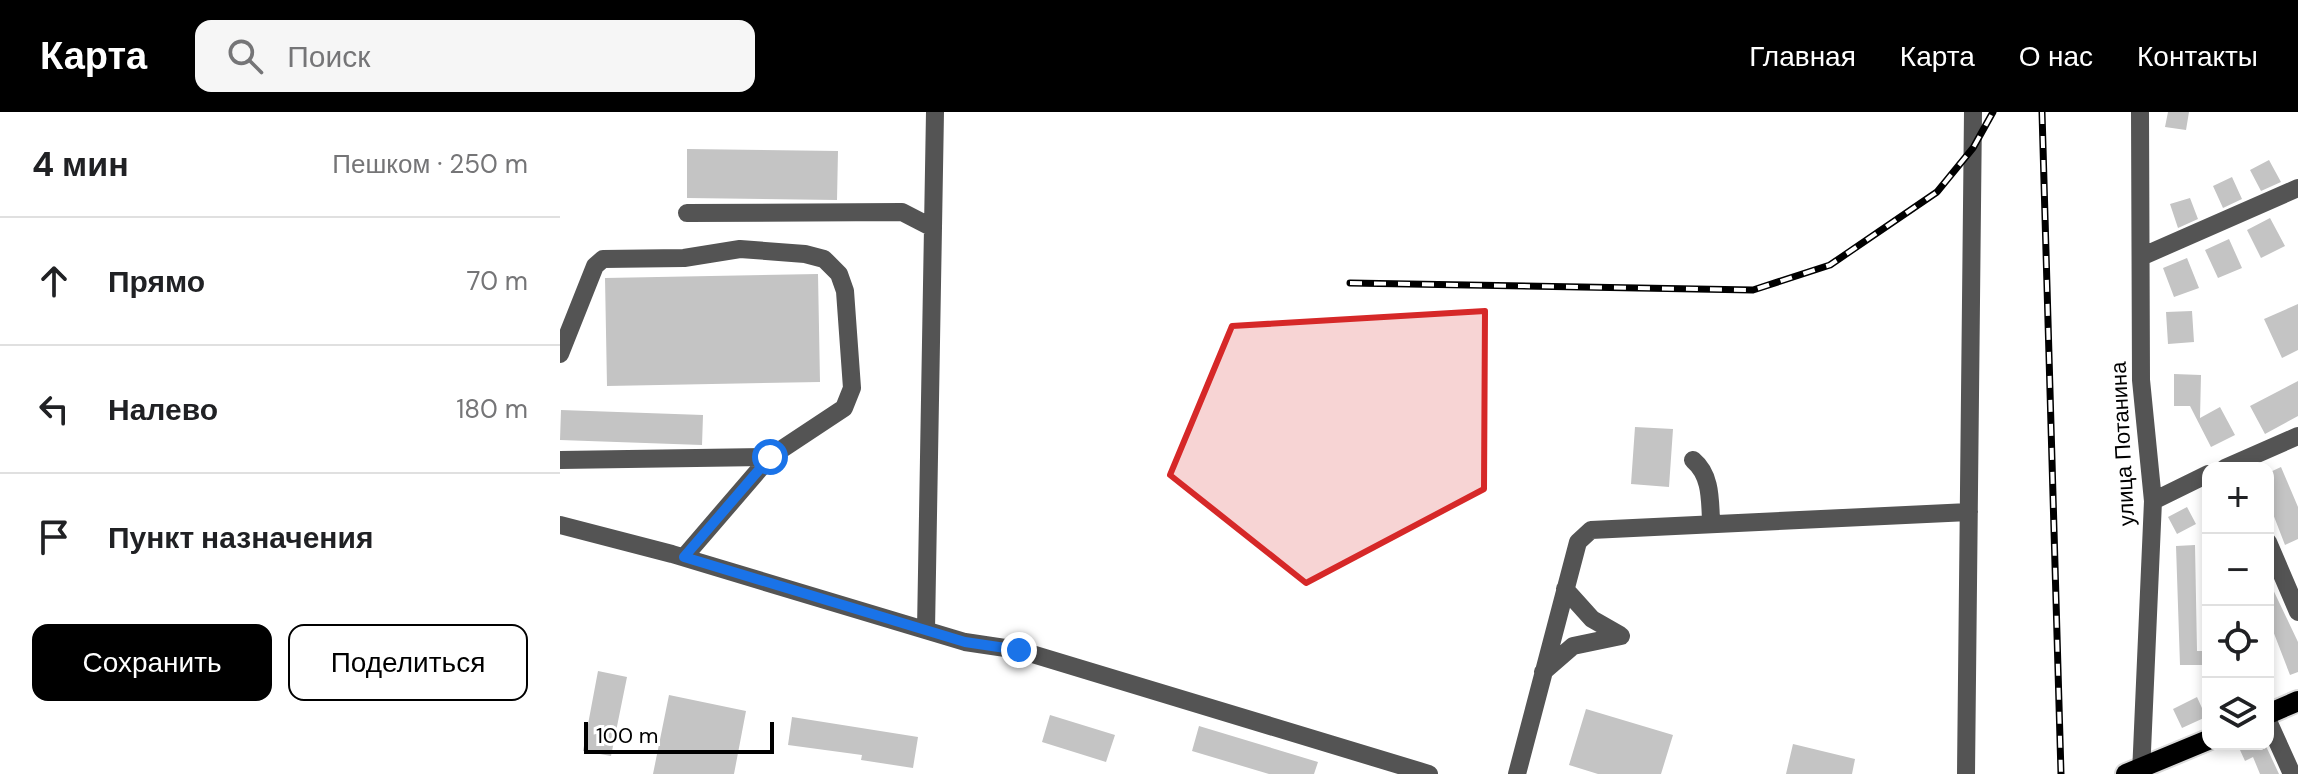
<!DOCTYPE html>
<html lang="ru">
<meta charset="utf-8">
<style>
body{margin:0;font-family:"DM Sans",sans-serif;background:#f6f6f6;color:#202124}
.controls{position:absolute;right:24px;bottom:24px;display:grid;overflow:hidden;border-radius:16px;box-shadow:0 4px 12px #0003}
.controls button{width:72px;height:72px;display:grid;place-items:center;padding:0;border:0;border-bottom:2px solid #e0e0e0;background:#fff;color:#202124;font:40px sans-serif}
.scale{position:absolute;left:24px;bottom:20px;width:190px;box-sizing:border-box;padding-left:8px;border:4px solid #000;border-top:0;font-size:22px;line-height:28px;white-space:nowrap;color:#000;-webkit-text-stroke:6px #fff;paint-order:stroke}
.stop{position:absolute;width:24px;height:24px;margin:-18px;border:6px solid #1a73e8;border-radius:50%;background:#fff}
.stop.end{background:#1a73e8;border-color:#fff;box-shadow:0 2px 8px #0008}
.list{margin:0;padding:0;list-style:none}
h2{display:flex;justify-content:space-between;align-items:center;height:104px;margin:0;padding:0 32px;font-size:34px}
h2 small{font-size:26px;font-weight:400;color:#757577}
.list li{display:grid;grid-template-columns:52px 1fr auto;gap:24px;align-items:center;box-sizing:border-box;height:128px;padding:0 32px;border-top:2px solid #e0e0e0}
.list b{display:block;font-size:30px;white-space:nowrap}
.list em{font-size:26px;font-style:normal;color:#757577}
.actions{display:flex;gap:16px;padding:24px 32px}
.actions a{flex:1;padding:18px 0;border:2px solid #000;border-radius:16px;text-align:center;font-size:28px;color:#000}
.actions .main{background:#000;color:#fff}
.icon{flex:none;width:44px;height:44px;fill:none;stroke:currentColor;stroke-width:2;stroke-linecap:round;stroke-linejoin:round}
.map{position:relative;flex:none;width:1738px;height:662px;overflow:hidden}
header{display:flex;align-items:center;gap:48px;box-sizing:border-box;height:112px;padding:0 40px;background:#000;color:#fff}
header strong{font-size:38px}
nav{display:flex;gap:44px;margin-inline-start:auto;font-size:28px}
.search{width:560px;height:72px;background:#f6f6f6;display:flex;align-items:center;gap:20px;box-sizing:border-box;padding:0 28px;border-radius:16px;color:#757577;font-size:30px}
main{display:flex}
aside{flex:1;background:#fff}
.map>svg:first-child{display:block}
.building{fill:#c4c4c4}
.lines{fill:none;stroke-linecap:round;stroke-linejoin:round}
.major-casing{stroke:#dbdbdb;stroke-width:24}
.minor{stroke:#545454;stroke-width:18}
.major{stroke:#000;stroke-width:20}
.rail-casing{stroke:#000;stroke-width:7}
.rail{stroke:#fff;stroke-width:4;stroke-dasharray:12;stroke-linecap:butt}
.route{stroke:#1a73e8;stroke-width:10}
.marked{fill:#d62828;fill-opacity:0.2;stroke:#d62828;stroke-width:6;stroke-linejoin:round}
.labels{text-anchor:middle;stroke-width:6;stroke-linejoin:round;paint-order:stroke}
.street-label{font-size:22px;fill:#000;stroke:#fff}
</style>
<header>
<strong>Карта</strong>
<div class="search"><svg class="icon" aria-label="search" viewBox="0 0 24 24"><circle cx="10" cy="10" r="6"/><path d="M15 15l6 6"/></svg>Поиск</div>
<nav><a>Главная</a><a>Карта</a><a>О нас</a><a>Контакты</a></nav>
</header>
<main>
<aside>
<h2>4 мин<small>Пешком · 250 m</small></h2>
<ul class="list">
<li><svg class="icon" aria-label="ahead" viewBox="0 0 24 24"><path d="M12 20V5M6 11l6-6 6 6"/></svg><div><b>Прямо</b></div><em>70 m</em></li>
<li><svg class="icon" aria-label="left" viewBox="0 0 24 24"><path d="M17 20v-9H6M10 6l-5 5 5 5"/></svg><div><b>Налево</b></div><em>180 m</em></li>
<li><svg class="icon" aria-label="arrive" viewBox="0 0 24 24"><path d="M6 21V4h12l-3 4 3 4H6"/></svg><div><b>Пункт назначения</b></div></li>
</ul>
<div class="actions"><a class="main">Сохранить</a><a>Поделиться</a></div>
</aside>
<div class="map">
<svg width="1738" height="662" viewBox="0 0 1738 662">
<rect width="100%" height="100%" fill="#fff"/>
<path class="building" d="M1608,0H1629L1626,18L1605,15Z
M127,37L278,39L277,88L127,86Z
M1709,48L1721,70L1701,79L1690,58Z
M1672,65L1682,87L1663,96L1653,74Z
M1630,86L1638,107L1618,116L1610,92Z
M1710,106L1725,134L1701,146L1687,118Z
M1669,127L1682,156L1658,166L1645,138Z
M1627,146L1639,176L1614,185L1603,156Z
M258,162L260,270L47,274L45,166Z
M1738,192V238L1722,246L1704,207Z
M1632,199L1634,230L1608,232L1606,200Z
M1614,262L1641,263L1640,306L1660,295L1675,323L1651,335L1630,294H1614Z
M1738,269V304L1705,322L1690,294Z
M1,298L143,303L142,333L0,328Z
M1075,315L1113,317L1109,375L1071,372Z
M1721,355L1738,395V427L1725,433L1708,389V361Z
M1627,395L1636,412L1617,422L1608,405Z
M1635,433L1637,539H1647L1648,553H1620L1616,434Z
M1708,467L1738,530V560L1730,563L1708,506Z
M38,559L67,565L51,644L23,639Z
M109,583L186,599L174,662H93Z
M1637,585L1646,605L1622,616L1613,597Z
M1026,597L1113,623L1101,662H1038L1009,653Z
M490,603L555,623L546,650L482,630Z
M232,605L358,625L353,656L301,648L302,643L228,633Z
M639,614L758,650L754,662H709L632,639Z
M1233,632L1295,647L1292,662H1226Z
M1694,632H1705L1719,662H1700L1693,645L1685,649L1680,638Z"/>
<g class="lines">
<defs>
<path id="major" d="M1708,602L1738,589
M1566,662L1648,628"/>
</defs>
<use href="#major" class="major-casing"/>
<path class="minor" d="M1580,0L1581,268L1593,389L1581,662
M127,101L342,100L373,116
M1583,144L1738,76
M0,242L35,154L43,147L124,146L180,137L245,142L264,147L279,162L285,179L292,276L284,296L210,345L124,445
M0,348L210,345
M1133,348C1151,363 1150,387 1151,409
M1665,356L1738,324
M1593,389L1648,362
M0,413L112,442L405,530L459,538L869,662
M1708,430L1738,500
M1005,477L1032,507L1060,523
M366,518L375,0
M983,560L1013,534L1061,524
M1708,609L1732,662
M957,662L1018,430L1031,418L1409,400
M1406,662L1413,0"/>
<use href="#major" class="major"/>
<defs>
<path id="rail" d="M1482,0L1501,662
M790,171L1193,178L1270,153L1377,80L1413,36L1433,0"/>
</defs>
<use href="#rail" class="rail-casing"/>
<use href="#rail" class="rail"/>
</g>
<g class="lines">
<path class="route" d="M210,345L124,445L405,530L459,538"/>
</g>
<path class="marked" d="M925,199L924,377L746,471L610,363L672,214Z"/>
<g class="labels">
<g class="street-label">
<text transform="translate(1562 332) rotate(-93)" y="8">улица Потанина</text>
</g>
</g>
</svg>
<div class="controls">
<button>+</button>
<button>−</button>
<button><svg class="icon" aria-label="locate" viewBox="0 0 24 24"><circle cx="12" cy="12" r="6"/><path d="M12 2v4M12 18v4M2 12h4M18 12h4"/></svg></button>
<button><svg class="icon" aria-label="layers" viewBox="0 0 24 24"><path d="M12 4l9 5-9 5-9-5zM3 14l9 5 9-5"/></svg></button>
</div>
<div class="scale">100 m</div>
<div class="stop" style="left:210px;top:345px"></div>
<div class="stop end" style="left:459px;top:538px"></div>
</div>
</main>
